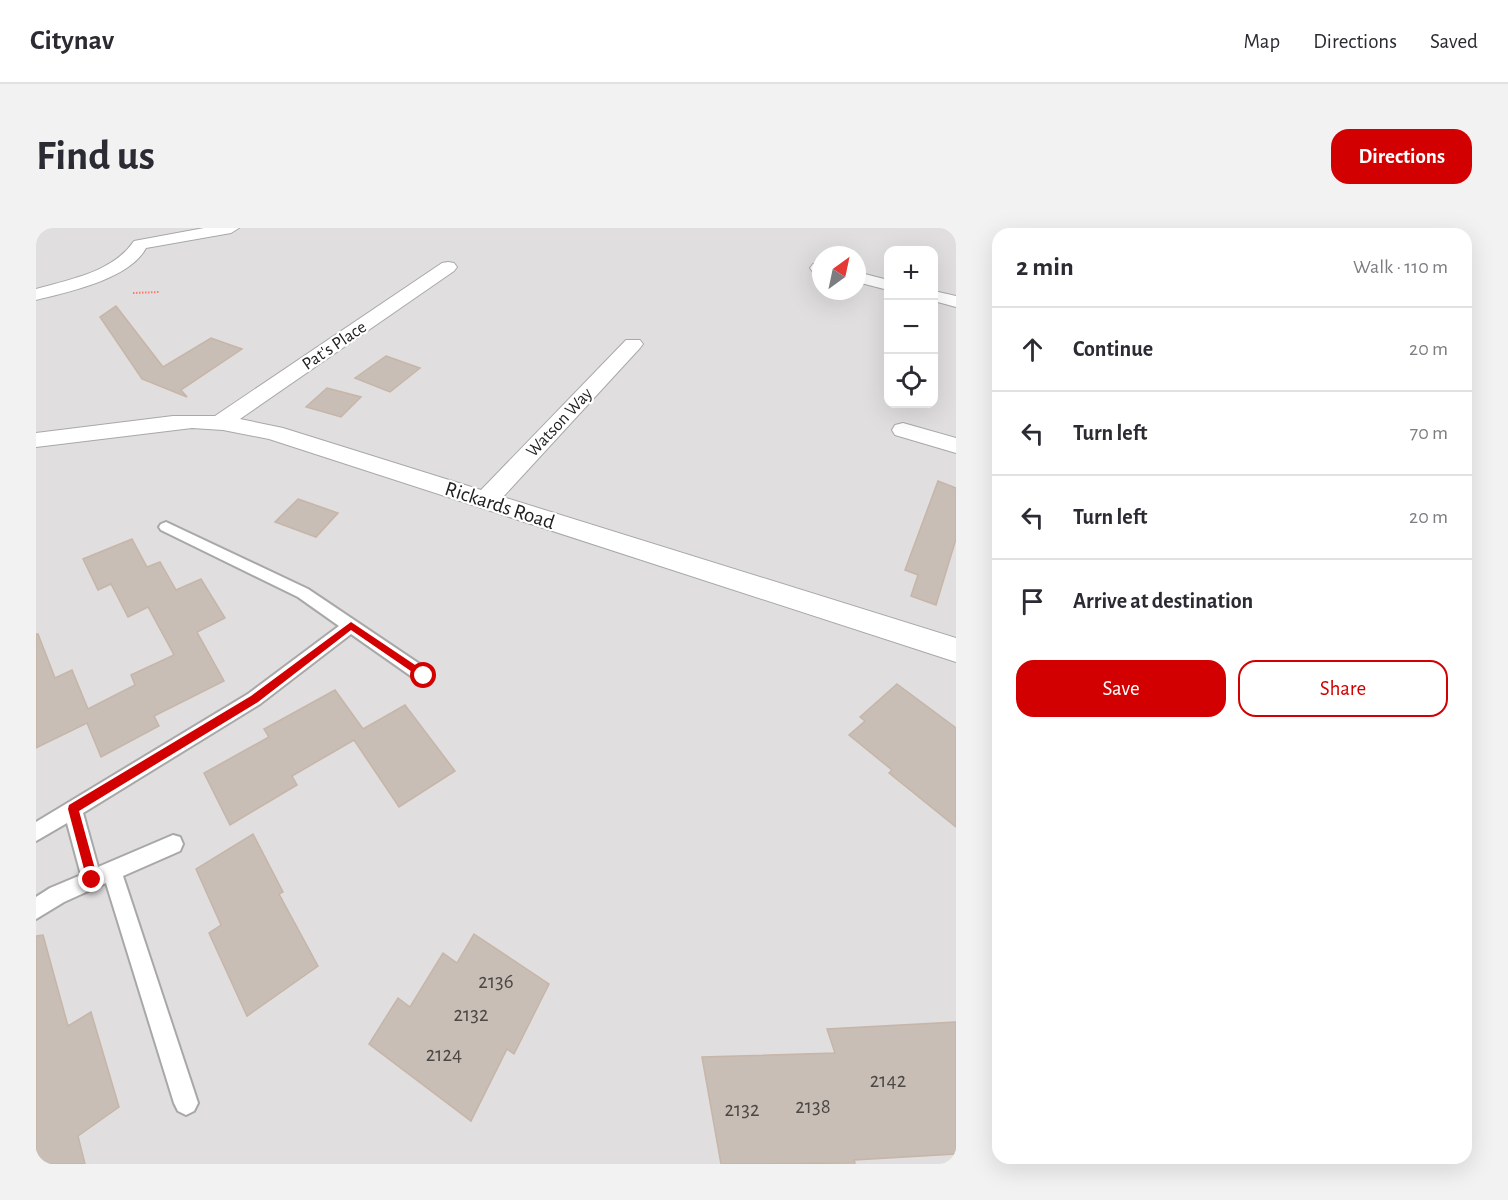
<!DOCTYPE html>
<meta charset="utf-8">
<style>
body{margin:0;font-family:"Alegreya Sans",sans-serif;background:#f2f2f3;color:#2b2b33}
.controls{position:absolute;right:18px;top:18px;display:grid;overflow:hidden;border-radius:12px;box-shadow:0 6px 24px #0002}
.controls button{width:54px;height:54px;display:grid;place-items:center;padding:0;border:0;border-bottom:2px solid #e1e1e2;background:#fff;color:#2b2b33;font:30px sans-serif}
.compass{position:absolute;left:776px;top:18px;width:54px;height:54px;border-radius:50%;background:#fff;box-shadow:0 6px 24px #0002;rotate:33deg}
.stop{position:absolute;width:18px;height:18px;margin:-14px;border:4px solid #d30001;border-radius:50%;background:#fff}
.stop.end{background:#d30001;border-color:#fff;box-shadow:0 2px 6px #0008}
.list{margin:0;padding:0;list-style:none}
h2{display:flex;justify-content:space-between;align-items:center;height:78px;margin:0;padding:0 24px;font-size:26px}
h2 small{font-size:20px;font-weight:400;color:#7c7c81}
.list li{display:grid;grid-template-columns:39px 1fr auto;gap:18px;align-items:center;box-sizing:border-box;height:84px;padding:0 24px;border-top:2px solid #e1e1e2}
.list b{display:block;font-size:22px;white-space:nowrap}
.list em{font-size:20px;font-style:normal;color:#7c7c81}
.actions{display:flex;gap:12px;padding:18px 24px}
.actions a{flex:1;padding:14px 0;border:2px solid #d30001;border-radius:18px;text-align:center;font-size:21px;color:#d30001}
.actions .main{background:#d30001;color:#fff}
.icon{flex:none;width:33px;height:33px;fill:none;stroke:currentColor;stroke-width:2;stroke-linecap:round;stroke-linejoin:round}
.map{position:relative;flex:none;width:920px;height:936px;overflow:hidden;border-radius:18px}
header{display:flex;align-items:center;gap:36px;box-sizing:border-box;height:84px;padding:0 30px;background:#fff;border-bottom:2px solid #e1e1e2}
header strong{font-size:28px}
nav{display:flex;gap:33px;margin-inline-start:auto;font-size:21px}
.intro{display:flex;align-items:center;justify-content:space-between;box-sizing:border-box;height:144px;padding:0 36px}
h1{margin:0;font-size:42px}
.button{padding:15px 27px;border-radius:18px;background:#d30001;color:#fff;font-size:21px;font-weight:700}
main{display:flex;gap:36px;padding:0 36px}
aside{flex:1;background:#fff;border-radius:18px;box-shadow:0 6px 24px #0002}
.map>svg:first-child{display:block}
.residential{fill:#e0dede;fill-rule:evenodd}
.building{fill:#c8beb6;stroke:#c6b5a8;stroke-width:1.5}
.lines{fill:none;stroke-linecap:round;stroke-linejoin:round}
.lane-casing{stroke:#a8a8a8;stroke-width:4}
.street-casing{stroke:#a8a8a8;stroke-width:2}
.path{stroke:#ff7a6c;stroke-width:2;stroke-dasharray:1.5 1.5;stroke-linecap:butt}
.lane{fill:#fff;fill-rule:evenodd}
.street{fill:#fff;fill-rule:evenodd}
.route{fill:#d30001}
.labels{text-anchor:middle;stroke-width:4.5;stroke-linejoin:round;paint-order:stroke}
.far-street-label{font-size:18px;fill:#212121;stroke:#fff}
.street-label{font-size:21px;fill:#212121;stroke:#fff}
.near-number-label{font-size:21px;fill:#4b4846}
</style>
<header>
<strong>Citynav</strong>
<nav><a>Map</a><a>Directions</a><a>Saved</a></nav>
</header>
<div class="intro"><h1>Find us</h1><a class="button">Directions</a></div>
<main>
<div class="map">
<svg width="920" height="936" viewBox="0 0 920 936">
<rect width="100%" height="100%" fill="#f2efe7"/>
<path class="residential" d="M0,0H920V936H0ZM852,22H898V176H852ZM785,27H821V63H785Z"/>
<path class="building" d="M80,78L127,139L175,110L206,121L145,162L151,169L106,151L64,89Z
M350,128L384,140L354,164L319,150Z
M291,160L325,169L305,189L270,179Z
M902,253L920,260V311L900,377L875,368L882,347L869,342Z
M262,271L302,285L280,309L239,294Z
M96,311L111,339L124,334L140,362L165,351L189,390L161,404L188,453L118,488L123,498L65,529L51,495L0,520V406H2L19,450L36,442L52,481L99,457L95,447L138,427L112,379L92,389L75,356L62,362L47,331Z
M861,456L920,500V599L853,545L856,542L813,507L829,493L824,489Z
M299,462L327,501L369,477L419,543L363,579L318,512L256,548L261,557L194,597L168,545L233,509L228,501Z
M217,606L247,664L243,666L282,738L211,788L173,705L185,697L160,641Z
M438,706L513,756L478,826L471,821L435,893L333,816L362,770L374,779L407,725L421,735Z
M7,707L32,798L55,784L83,879L42,908L49,936H0V708Z
M920,794V926L818,932L819,935L685,936L666,829L799,825L791,801Z"/>
<g class="lines">
<defs>
<path id="lane" d="M130,294L272,361L394,443L396,448L394,453L388,455L382,453L315,406L224,476L47,585L62,639L137,607L144,609L147,616L144,623L87,648L162,875L158,883L150,887L142,883L138,875L70,655L28,674L0,691V669L14,660L45,647L31,595L0,613V594L212,466L303,398L262,369L125,302L123,299L125,296Z"/>
<path id="street" d="M168,0H203L195,5L110,20C94,51 32,64 0,72V61C35,51 77,44 98,13Z
M412,34L418,35L421,39L418,43L204,191L247,200L445,262L590,112H604L607,116L604,120L467,269L920,410V434L233,211L187,202L156,200L0,219V205L137,188H179L406,35Z
M785,35V45L777,44L774,40L777,36Z
M821,44L852,52V62L821,54Z
M898,63L920,68V79L898,73Z
M867,195L920,210V225L859,207L856,202L859,197Z"/>
</defs>
<use href="#lane" class="lane-casing"/>
<use href="#street" class="street-casing"/>
<path class="path" d="M97,65L124,64"/>
<use href="#lane" class="lane"/>
<use href="#street" class="street"/>
</g>
<path class="route" d="M315,394L391,445V450H385L315,402L222,474L43,583L62,652L60,656H52L32,581L33,577L215,468Z"/>
<g class="labels">
<g class="far-street-label">
<text transform="translate(298 117) rotate(-34)" y="6">Pat's Place</text>
<text transform="translate(523 194) rotate(-47)" y="6">Watson Way</text>
</g>
<g class="street-label">
<text transform="translate(464 277) rotate(18)" y="7">Rickards Road</text>
</g>
<g class="near-number-label">
<text x="460" y="760">2136</text>
<text x="435" y="793">2132</text>
<text x="408" y="833">2124</text>
<text x="852" y="859">2142</text>
<text x="777" y="885">2138</text>
<text x="706" y="888">2132</text>
</g>
</g>
</svg>
<div class="controls">
<button>+</button>
<button>−</button>
<button><svg class="icon" aria-label="locate" viewBox="0 0 24 24"><circle cx="12" cy="12" r="6"/><path d="M12 2v4M12 18v4M2 12h4M18 12h4"/></svg></button>
</div>
<svg class="compass" viewBox="-18 -18 36 36"><path d="M0-13l5 13h-10z" fill="#e53935"/><path d="M0 13l5-13h-10z" fill="#7c7c81"/></svg>
<div class="stop" style="left:388px;top:448px"></div>
<div class="stop end" style="left:56px;top:652px"></div>
</div>
<aside>
<h2>2 min<small>Walk · 110 m</small></h2>
<ul class="list">
<li><svg class="icon" aria-label="ahead" viewBox="0 0 24 24"><path d="M12 20V5M6 11l6-6 6 6"/></svg><div><b>Continue</b></div><em>20 m</em></li>
<li><svg class="icon" aria-label="left" viewBox="0 0 24 24"><path d="M17 20v-9H6M10 6l-5 5 5 5"/></svg><div><b>Turn left</b></div><em>70 m</em></li>
<li><svg class="icon" aria-label="left" viewBox="0 0 24 24"><path d="M17 20v-9H6M10 6l-5 5 5 5"/></svg><div><b>Turn left</b></div><em>20 m</em></li>
<li><svg class="icon" aria-label="arrive" viewBox="0 0 24 24"><path d="M6 21V4h12l-3 4 3 4H6"/></svg><div><b>Arrive at destination</b></div></li>
</ul>
<div class="actions"><a class="main">Save</a><a>Share</a></div>
</aside>
</main>
